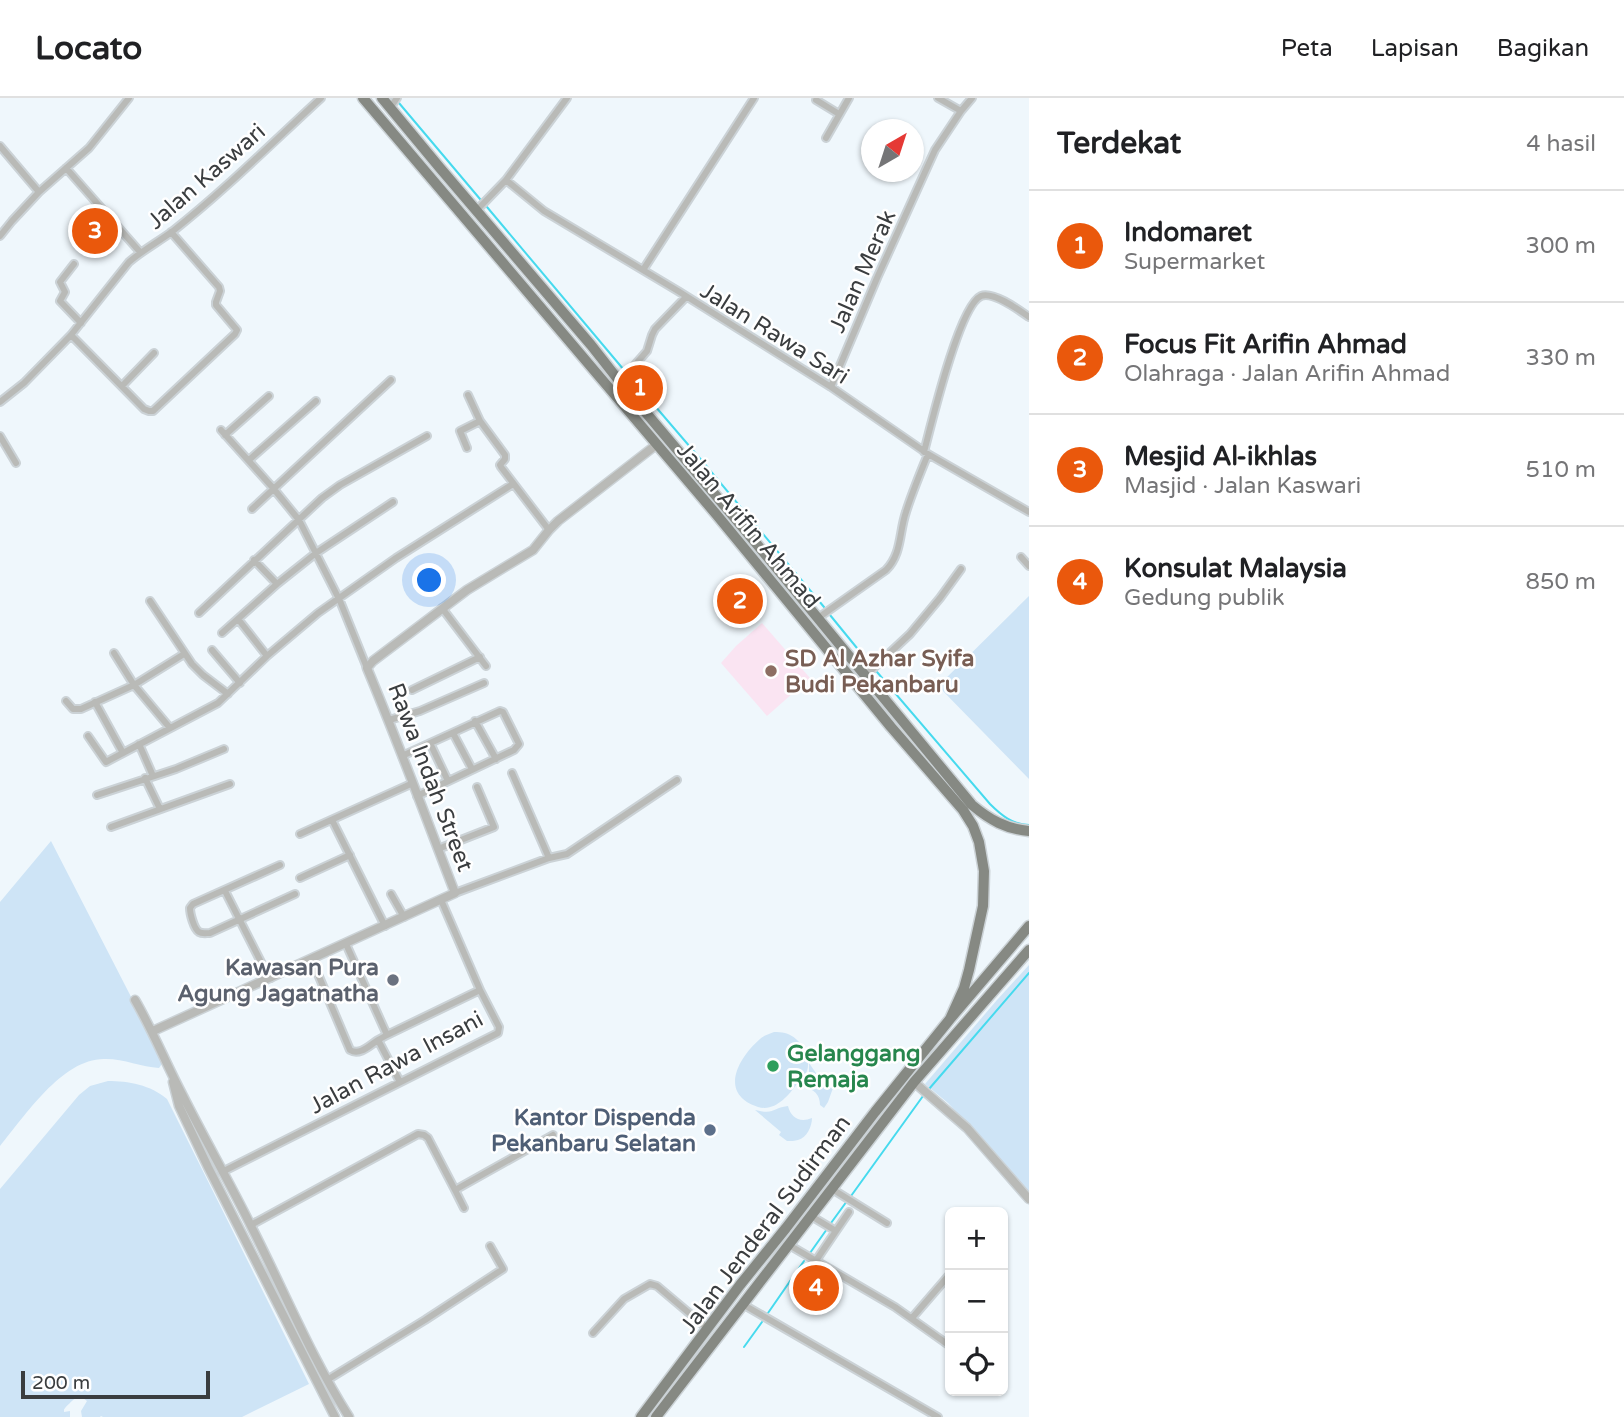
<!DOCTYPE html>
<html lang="id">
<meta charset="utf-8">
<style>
body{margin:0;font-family:"Varela Round",sans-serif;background:#f6f6f6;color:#202124}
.controls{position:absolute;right:21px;bottom:21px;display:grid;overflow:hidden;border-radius:10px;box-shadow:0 2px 5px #0004}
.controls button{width:63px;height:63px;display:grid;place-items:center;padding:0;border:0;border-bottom:2px solid #e0e0e0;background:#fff;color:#202124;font:35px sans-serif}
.compass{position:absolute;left:861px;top:21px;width:63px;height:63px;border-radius:50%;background:#fff;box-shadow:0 2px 5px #0004;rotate:39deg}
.scale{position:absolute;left:21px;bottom:18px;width:189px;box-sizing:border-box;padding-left:7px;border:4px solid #3a3d3f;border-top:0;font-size:19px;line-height:24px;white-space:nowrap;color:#3a3d3f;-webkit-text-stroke:5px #fff;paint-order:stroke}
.you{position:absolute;left:430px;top:483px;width:24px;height:24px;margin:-18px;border:5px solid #fff;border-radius:50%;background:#1a73e8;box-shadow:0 0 0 10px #1a73e833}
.badge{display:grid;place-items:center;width:46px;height:46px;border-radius:50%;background:#ea580c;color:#fff;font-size:23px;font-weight:700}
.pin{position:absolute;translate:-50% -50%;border:4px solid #fff;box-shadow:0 2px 7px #0006}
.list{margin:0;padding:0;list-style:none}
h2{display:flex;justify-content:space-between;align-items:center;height:91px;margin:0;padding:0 28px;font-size:30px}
h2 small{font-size:23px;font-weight:400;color:#757577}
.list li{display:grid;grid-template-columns:46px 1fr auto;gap:21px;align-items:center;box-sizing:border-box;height:112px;padding:0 28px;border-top:2px solid #e0e0e0}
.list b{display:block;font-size:26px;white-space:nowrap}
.list p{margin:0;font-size:23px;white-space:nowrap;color:#757577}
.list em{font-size:23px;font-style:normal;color:#757577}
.icon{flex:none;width:38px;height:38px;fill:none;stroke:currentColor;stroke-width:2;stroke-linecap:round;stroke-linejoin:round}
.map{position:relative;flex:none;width:1029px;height:1319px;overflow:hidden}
header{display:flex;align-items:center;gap:42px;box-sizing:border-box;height:98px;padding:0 35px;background:#fff;border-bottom:2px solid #e0e0e0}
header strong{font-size:33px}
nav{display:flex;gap:38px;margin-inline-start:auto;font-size:24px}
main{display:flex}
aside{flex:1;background:#fff}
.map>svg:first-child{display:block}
.education{fill:#fae4f2}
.green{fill:#cee4f6}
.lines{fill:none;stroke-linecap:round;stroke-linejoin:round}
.stream{stroke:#46daee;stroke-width:2}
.minor-casing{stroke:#cbd2d6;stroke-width:10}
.tertiary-casing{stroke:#cbd2d6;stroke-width:11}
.primary-casing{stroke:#cbd2d6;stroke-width:13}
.minor{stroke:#b9bab7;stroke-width:6}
.tertiary{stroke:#b9bab7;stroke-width:8}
.primary{stroke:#868983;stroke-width:10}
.education-dot{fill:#8d6e63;stroke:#fff;stroke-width:2.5}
.worship-dot{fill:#6b7280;stroke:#fff;stroke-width:2.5}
.leisure-dot{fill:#2e9e5b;stroke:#fff;stroke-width:2.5}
.service-dot{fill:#5c6f8a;stroke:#fff;stroke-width:2.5}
.labels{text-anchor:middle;stroke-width:5;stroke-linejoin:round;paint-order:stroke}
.street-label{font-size:23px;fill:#3a3d3f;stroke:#fff}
.education-label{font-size:23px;font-weight:bold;fill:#785e54;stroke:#fff;text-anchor:start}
.worship-label{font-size:23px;font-weight:bold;fill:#5b616d;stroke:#fff;text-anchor:end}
.leisure-label{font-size:23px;font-weight:bold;fill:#27864d;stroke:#fff;text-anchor:start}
.service-label{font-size:23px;font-weight:bold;fill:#4e5e75;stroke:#fff;text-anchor:end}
</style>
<header>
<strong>Locato</strong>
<nav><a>Peta</a><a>Lapisan</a><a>Bagikan</a></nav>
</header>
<main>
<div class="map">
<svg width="1029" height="1319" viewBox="0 0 1029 1319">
<rect width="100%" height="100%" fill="#eff7fc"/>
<path class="education" d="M762,525L810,580L767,618L721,565L736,548Z"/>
<path class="green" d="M1029,498V681L938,588Z
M51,743L164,963L159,970C142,969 124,961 106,961C63,959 25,1018 0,1048V804Z
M1029,867V1094L948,1005L925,986L997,902Z
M774,934C778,934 781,934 785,935C800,939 812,958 807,973C805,978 800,983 797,986C788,998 775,1014 758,1009C718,996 738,960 760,941C763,938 769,936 774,934Z
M809,965L818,978L827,987L830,985L833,990L828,1004L824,1010L820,1007C820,996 813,989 801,990L800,986L809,976Z
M108,983C128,983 151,987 167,1001L309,1286L242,1319H103L101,1318L100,1319H82L81,1313L87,1303L83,1300L77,1299C75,1300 64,1310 64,1312V1314L70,1313V1319H0V1091L79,997L90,988Z
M788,1008C791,1020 800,1025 812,1020C812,1028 807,1040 798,1042C795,1043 791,1043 787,1043L779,1037L781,1034L755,1012C776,1017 771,1010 788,1008Z"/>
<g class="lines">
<path class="stream" d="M399,5L480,101
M487,109L624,272
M631,280L703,364L824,509
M830,517L870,566
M877,574L990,706C1001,717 1013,727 1029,727
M929,991L1029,875
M851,1098L923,998
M831,1125L847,1103
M810,1155L827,1131
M768,1215L804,1163
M744,1249L762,1224"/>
<defs>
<path id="minor" d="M938,0L961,13
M816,2L839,16
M390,10L397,0
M826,40L849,0
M0,48L39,94
M66,70L140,154
M506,82L544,113L678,193L831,289L928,356L1029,414
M476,113L506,82L567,0
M0,138L12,123L39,94L89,50L129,0
M74,166L60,184L65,194L60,203L81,225
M643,172L754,0
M71,237L144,311L149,313H153L235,236L237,232L216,207V204L220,193L219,189L171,134
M620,284L647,253L652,237L655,231L686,199
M122,288L154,255
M831,289L877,180L935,52L961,13L972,0
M468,297L480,323L505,357V361L500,367L501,369L549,432
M0,304L24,285L71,237L129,164C143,152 158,144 173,133C225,92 272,45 321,0
M221,332L273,390L299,422L340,503L367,570
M225,337L269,298
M0,338L16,365
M467,350L460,333L480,323
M924,354C931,327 959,208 981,198C993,193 1019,212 1029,219
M249,362L316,303
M252,411L391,282
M1021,459L1029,468
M254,462L277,486
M150,503L192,566L203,577L228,596
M442,510L486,568
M199,515L322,400L340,387L427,338
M818,520L886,472C902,456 899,434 906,414C912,395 920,376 928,356
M238,521L267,558
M222,535L277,486L316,455L393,404
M212,552L240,585
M114,555L134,587L170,630
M865,578L910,536L940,500L961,471
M412,592L480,559
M66,603L73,611H81L134,587L184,556
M95,604L123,655
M389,622L420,613L484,585
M475,623L496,661
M453,635L472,671
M88,638L106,664L218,605L267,558L318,515L396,460L513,386
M430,645L448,683
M139,646L153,678
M402,658L500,613L503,614L519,646L514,652L417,698
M512,675L549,760
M145,680L160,711
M97,697L176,671L224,651
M332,722L385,828
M111,729L230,686
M300,736L413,685
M438,751L494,729L477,689
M280,767L193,806L190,810C190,816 194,831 199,834C202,836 206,835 210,835L295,796
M300,780L350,757
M225,793L264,870L271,880
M455,795L549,760L567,756L677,682
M391,796L404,819
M346,846L387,937L378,942L400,984
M312,862L350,952C360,958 370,947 378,942
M387,937L480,892
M222,1074L498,935L499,929L480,892L441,802
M832,1091L887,1125
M455,1092L464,1110
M811,1118L836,1133L815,1164
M251,1127L418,1036L424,1037L428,1040L455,1092L553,1037
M836,1133L849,1114
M789,1147L895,1209L950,1248
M744,1207L938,1319
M912,1220L950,1176
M593,1235L624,1201L650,1186L657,1188L708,1231
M327,1282L425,1222L503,1171L490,1148"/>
<path id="tertiary" d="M135,902C153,933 166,966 183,998C205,1042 230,1085 252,1130C284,1193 311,1259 349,1319
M153,933L455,795C426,720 398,644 367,570L373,563L467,492L533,452L549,432L558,423L656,347
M173,984L179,1008L208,1069L335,1319
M914,984L967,1030L1029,1101"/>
<path id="primary" d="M363,0L716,416L891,629L963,712L973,728L979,744L984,773L983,808L969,872L964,890L950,921
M382,0L440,70L591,247L620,284L755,444L972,707C990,722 1006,731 1029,733
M641,1319L740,1187L786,1130L875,1014L950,921L1029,828
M656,1319L914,984L1029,852"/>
</defs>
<use href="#minor" class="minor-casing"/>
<use href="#tertiary" class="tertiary-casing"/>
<use href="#primary" class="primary-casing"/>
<use href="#minor" class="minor"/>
<use href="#tertiary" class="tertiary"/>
<use href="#primary" class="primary"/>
</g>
<circle class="education-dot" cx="771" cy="573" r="7"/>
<circle class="worship-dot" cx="393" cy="882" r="7"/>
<circle class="leisure-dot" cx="773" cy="968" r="7"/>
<circle class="service-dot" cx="710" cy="1032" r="7"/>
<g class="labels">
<g class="street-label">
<text transform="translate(206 78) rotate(-41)" y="8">Jalan Kaswari</text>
<text transform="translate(862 173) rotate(-66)" y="8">Jalan Merak</text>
<text transform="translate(775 235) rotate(32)" y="8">Jalan Rawa Sari</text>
<text transform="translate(749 427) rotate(50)" y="8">Jalan Arifin Ahmad</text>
<text transform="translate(431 679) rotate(69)" y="8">Rawa Indah Street</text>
<text transform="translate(396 964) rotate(-28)" y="8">Jalan Rawa Insani</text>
<text transform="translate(765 1126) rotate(-53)" y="8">Jalan Jenderal Sudirman</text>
</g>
<g class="education-label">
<text x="785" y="568">SD Al Azhar Syifa<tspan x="785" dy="26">Budi Pekanbaru</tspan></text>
</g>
<g class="worship-label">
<text x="379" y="877">Kawasan Pura<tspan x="379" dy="26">Agung Jagatnatha</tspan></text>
</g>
<g class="leisure-label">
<text x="787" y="963">Gelanggang<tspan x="787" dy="26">Remaja</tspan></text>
</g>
<g class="service-label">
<text x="696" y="1027">Kantor Dispenda<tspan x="696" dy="26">Pekanbaru Selatan</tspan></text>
</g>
</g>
</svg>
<div class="controls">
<button>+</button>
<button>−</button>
<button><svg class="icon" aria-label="locate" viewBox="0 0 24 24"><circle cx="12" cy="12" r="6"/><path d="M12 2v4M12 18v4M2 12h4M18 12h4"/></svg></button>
</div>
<svg class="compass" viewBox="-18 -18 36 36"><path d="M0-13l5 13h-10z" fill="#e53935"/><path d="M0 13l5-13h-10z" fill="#757577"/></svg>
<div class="scale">200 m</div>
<div class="you"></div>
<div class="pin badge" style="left:640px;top:290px">1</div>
<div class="pin badge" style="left:740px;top:503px">2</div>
<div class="pin badge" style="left:95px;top:133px">3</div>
<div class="pin badge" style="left:816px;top:1190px">4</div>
</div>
<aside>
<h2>Terdekat<small>4 hasil</small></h2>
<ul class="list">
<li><span class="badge">1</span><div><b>Indomaret</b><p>Supermarket</p></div><em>300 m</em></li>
<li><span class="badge">2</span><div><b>Focus Fit Arifin Ahmad</b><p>Olahraga · Jalan Arifin Ahmad</p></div><em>330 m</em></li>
<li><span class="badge">3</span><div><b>Mesjid Al-ikhlas</b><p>Masjid · Jalan Kaswari</p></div><em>510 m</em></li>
<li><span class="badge">4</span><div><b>Konsulat Malaysia</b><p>Gedung publik</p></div><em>850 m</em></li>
</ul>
</aside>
</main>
